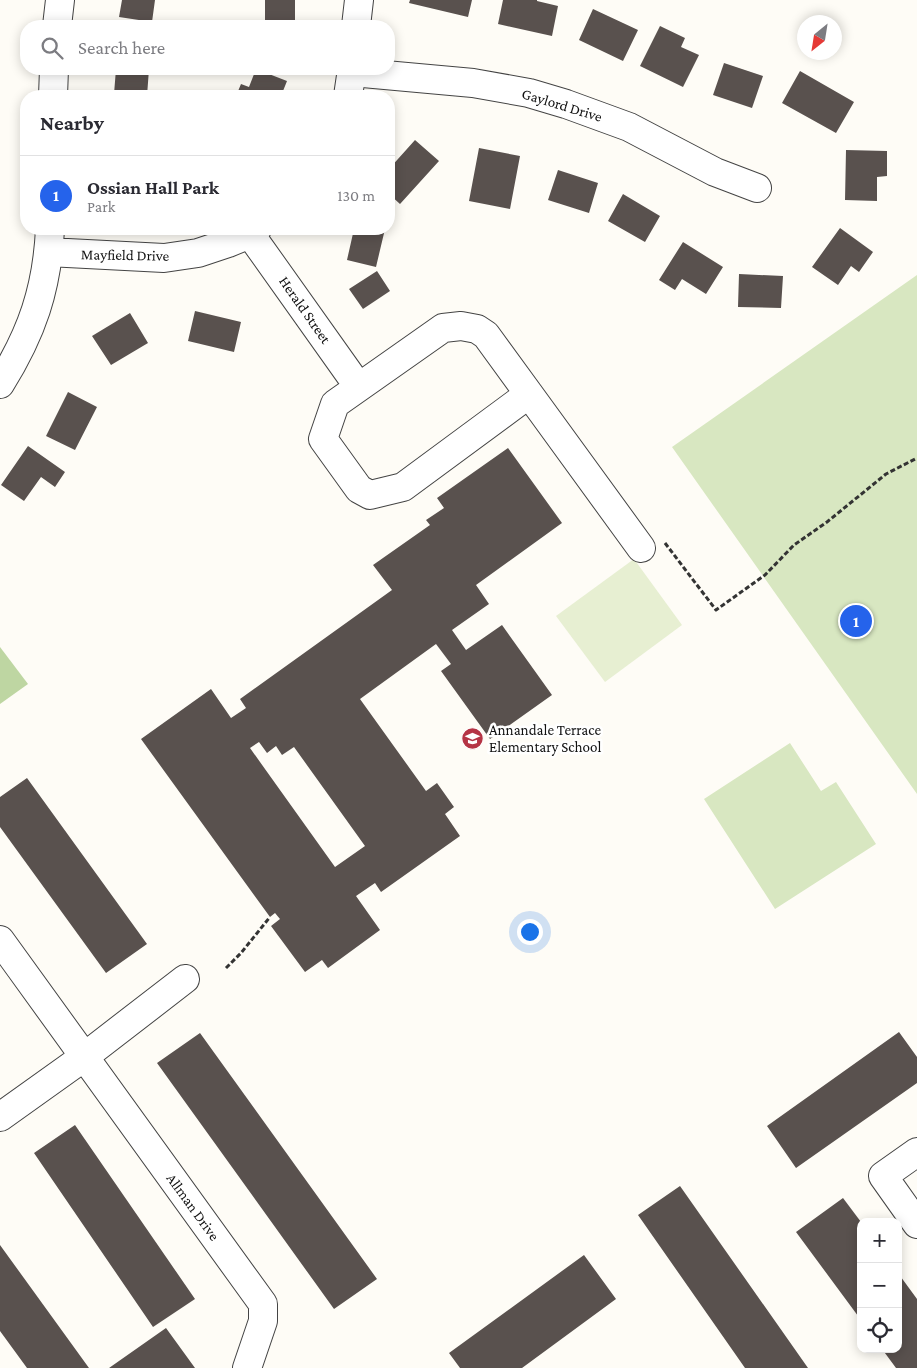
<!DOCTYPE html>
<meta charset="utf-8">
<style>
body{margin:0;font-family:"Crimson Pro",serif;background:#f7f7f7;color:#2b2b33}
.controls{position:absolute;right:15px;bottom:15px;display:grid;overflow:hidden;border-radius:10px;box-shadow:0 2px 12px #0003}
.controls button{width:45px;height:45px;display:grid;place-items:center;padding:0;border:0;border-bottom:1px solid #e1e1e2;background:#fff;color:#2b2b33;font:25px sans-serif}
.compass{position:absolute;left:797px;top:15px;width:45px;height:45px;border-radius:50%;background:#fff;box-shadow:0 2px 12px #0003;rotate:210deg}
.you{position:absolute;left:529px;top:931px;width:18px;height:18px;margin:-12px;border:4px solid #fff;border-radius:50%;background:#1a73e8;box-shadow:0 0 0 8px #1a73e833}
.badge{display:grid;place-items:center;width:32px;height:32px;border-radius:50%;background:#2563eb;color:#fff;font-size:16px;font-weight:700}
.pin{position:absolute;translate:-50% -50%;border:2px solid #fff;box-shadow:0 1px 5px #0006}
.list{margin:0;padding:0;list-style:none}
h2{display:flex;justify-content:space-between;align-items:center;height:65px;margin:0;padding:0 20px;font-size:21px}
h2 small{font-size:16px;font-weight:400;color:#7c7c81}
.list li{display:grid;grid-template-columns:32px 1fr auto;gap:15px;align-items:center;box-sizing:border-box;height:80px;padding:0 20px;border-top:1px solid #e1e1e2}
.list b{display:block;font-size:19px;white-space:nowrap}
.list p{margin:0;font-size:16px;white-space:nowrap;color:#7c7c81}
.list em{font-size:16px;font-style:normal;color:#7c7c81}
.icon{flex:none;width:28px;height:28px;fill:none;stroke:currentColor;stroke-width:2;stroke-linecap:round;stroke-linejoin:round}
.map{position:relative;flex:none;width:917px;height:1368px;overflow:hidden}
.search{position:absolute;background:#fff;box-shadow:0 2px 12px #0003;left:20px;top:20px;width:375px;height:55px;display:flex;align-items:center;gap:12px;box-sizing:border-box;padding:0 18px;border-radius:20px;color:#7c7c81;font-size:19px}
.panel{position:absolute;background:#fff;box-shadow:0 2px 12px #0003;left:20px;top:90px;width:375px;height:145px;border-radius:20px}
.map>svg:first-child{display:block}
.green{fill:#d8e7c1}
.forest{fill:#bed6a2}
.pitch{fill:#e7efd2}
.building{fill:#59514e;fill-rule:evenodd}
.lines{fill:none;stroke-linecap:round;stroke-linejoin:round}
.minor-casing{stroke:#444;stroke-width:30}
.path{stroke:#333;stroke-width:3;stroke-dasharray:5 2.5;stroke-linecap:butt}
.minor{stroke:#fff;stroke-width:28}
.labels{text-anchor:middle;stroke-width:5;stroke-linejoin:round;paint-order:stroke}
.street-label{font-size:15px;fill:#111;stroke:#fff}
.poi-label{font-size:15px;fill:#111;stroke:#fff;text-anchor:start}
</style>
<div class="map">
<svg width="917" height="1368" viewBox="0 0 917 1368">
<rect width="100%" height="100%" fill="#fefcf6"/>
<path class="green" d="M917,275V794L672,447Z
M790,743L821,791L836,782L876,844L775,909L704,799Z"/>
<path class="forest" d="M0,647L28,684L0,704Z"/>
<path class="pitch" d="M634,559L682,625L605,682L556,616Z"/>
<path class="building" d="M122,0H155L152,22L119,17Z
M265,0H295V26H251V21H265Z
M410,0H472L468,17L409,3Z
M503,0H537V1L558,6L552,36L498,24Z
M593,9L638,30L623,61L579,40Z
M660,26L685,38L681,47L699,55L683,87L640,66Z
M724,63L763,76L752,108L713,95Z
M116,69H149L147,96L114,94Z
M256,69L287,81L281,96H236L241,84L249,87Z
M800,71L854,102L836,133L782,103Z
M415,140L439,161L400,204L389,194V169Z
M479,148L520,156L510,209L469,201Z
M846,150L887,151V176L877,177V201L845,200Z
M558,170L598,183L589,213L548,200Z
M623,194L660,216L645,242L608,221Z
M840,228L873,252L859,272L851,266L838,285L812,267Z
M354,229H385L376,267L347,260Z
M683,242L723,267L706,294L682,279L675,290L659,280Z
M377,271L390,291L363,309L349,289Z
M739,274L783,276L781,308L738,307Z
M195,311L241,322L234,352L188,341Z
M130,313L148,343L111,365L92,336Z
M68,392L97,407L75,450L46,436Z
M28,446L65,472L55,487L41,477L24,501L1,485Z
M508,448L562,523L476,585L489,604L452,630L466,650L502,625L552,695L490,739L441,671L451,664L436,644L360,699L426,791L437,783L454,807L445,814L460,836L381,892L375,883L356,896L380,930L328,968L322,960L305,972L271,926L280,919L275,913L270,917L141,739L211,689L231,718L246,708L240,699L392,590L373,565L430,525L426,520L444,508L437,498ZM259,742L267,753L276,746L282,755L294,747L365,846L335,867L250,748Z
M27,778L147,944L106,973L0,827V797Z
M899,1032L917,1057V1083L796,1168L767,1126Z
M200,1033L377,1279L334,1309L157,1063Z
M75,1125L195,1299L153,1327L34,1153Z
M680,1186L808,1368H745L638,1215Z
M843,1198L861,1222V1320L796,1232Z
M0,1245L89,1368H27L0,1331Z
M584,1255L616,1299L522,1368H460L449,1353Z
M898,1273L917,1299V1368H896L882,1349H898Z
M166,1328L195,1368H109Z"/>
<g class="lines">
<defs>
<path id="minor" d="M57,26L60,0
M356,26L359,0
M352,72L473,83L529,93L566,104L629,127L715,172L757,188
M53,96L54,69
M348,96L352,69
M250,234L358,386
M48,252L164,258L198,253L228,243L250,234L257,229
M461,326L477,329L486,335L529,394L403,487L370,495L359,489L323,439L335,404L443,328Z
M0,384C32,333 47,289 50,229
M529,394L641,548
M0,940L263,1304V1321L247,1368
M0,1117L84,1057L185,979
M917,1152L883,1176L917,1224"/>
</defs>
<use href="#minor" class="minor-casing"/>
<path class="path" d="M665,543L716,610L765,575L794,545L827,522L886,474L917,458
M226,968L241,953L270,917"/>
<use href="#minor" class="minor"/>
</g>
<defs>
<symbol id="school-disc" viewBox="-11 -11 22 22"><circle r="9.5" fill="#b53445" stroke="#fff"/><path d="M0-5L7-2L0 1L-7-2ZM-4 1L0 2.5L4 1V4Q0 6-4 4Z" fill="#fff"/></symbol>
</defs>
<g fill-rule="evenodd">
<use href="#school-disc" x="460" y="726" width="25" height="25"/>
</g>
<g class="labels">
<g class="street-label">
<text transform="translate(562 105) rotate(17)" y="5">Gaylord Drive</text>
<text transform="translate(125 255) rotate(1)" y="5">Mayfield Drive</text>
<text transform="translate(305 310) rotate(55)" y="5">Herald Street</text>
<text transform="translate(193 1207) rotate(54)" y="5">Allman Drive</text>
</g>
<g class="poi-label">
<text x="489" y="735">Annandale Terrace<tspan x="489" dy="17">Elementary School</tspan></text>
</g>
</g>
</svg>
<div class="controls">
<button>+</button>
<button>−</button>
<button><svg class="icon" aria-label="locate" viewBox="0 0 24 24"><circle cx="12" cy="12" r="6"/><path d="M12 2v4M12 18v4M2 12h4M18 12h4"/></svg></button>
</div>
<svg class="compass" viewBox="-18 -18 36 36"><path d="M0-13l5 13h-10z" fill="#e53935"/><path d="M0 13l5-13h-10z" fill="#7c7c81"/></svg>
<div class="you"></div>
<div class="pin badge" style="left:856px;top:621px">1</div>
<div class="search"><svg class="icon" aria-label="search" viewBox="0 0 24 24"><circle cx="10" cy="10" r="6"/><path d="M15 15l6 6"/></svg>Search here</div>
<section class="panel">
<h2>Nearby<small></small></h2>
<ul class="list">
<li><span class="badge">1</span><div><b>Ossian Hall Park</b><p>Park</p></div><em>130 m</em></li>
</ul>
</section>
</div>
